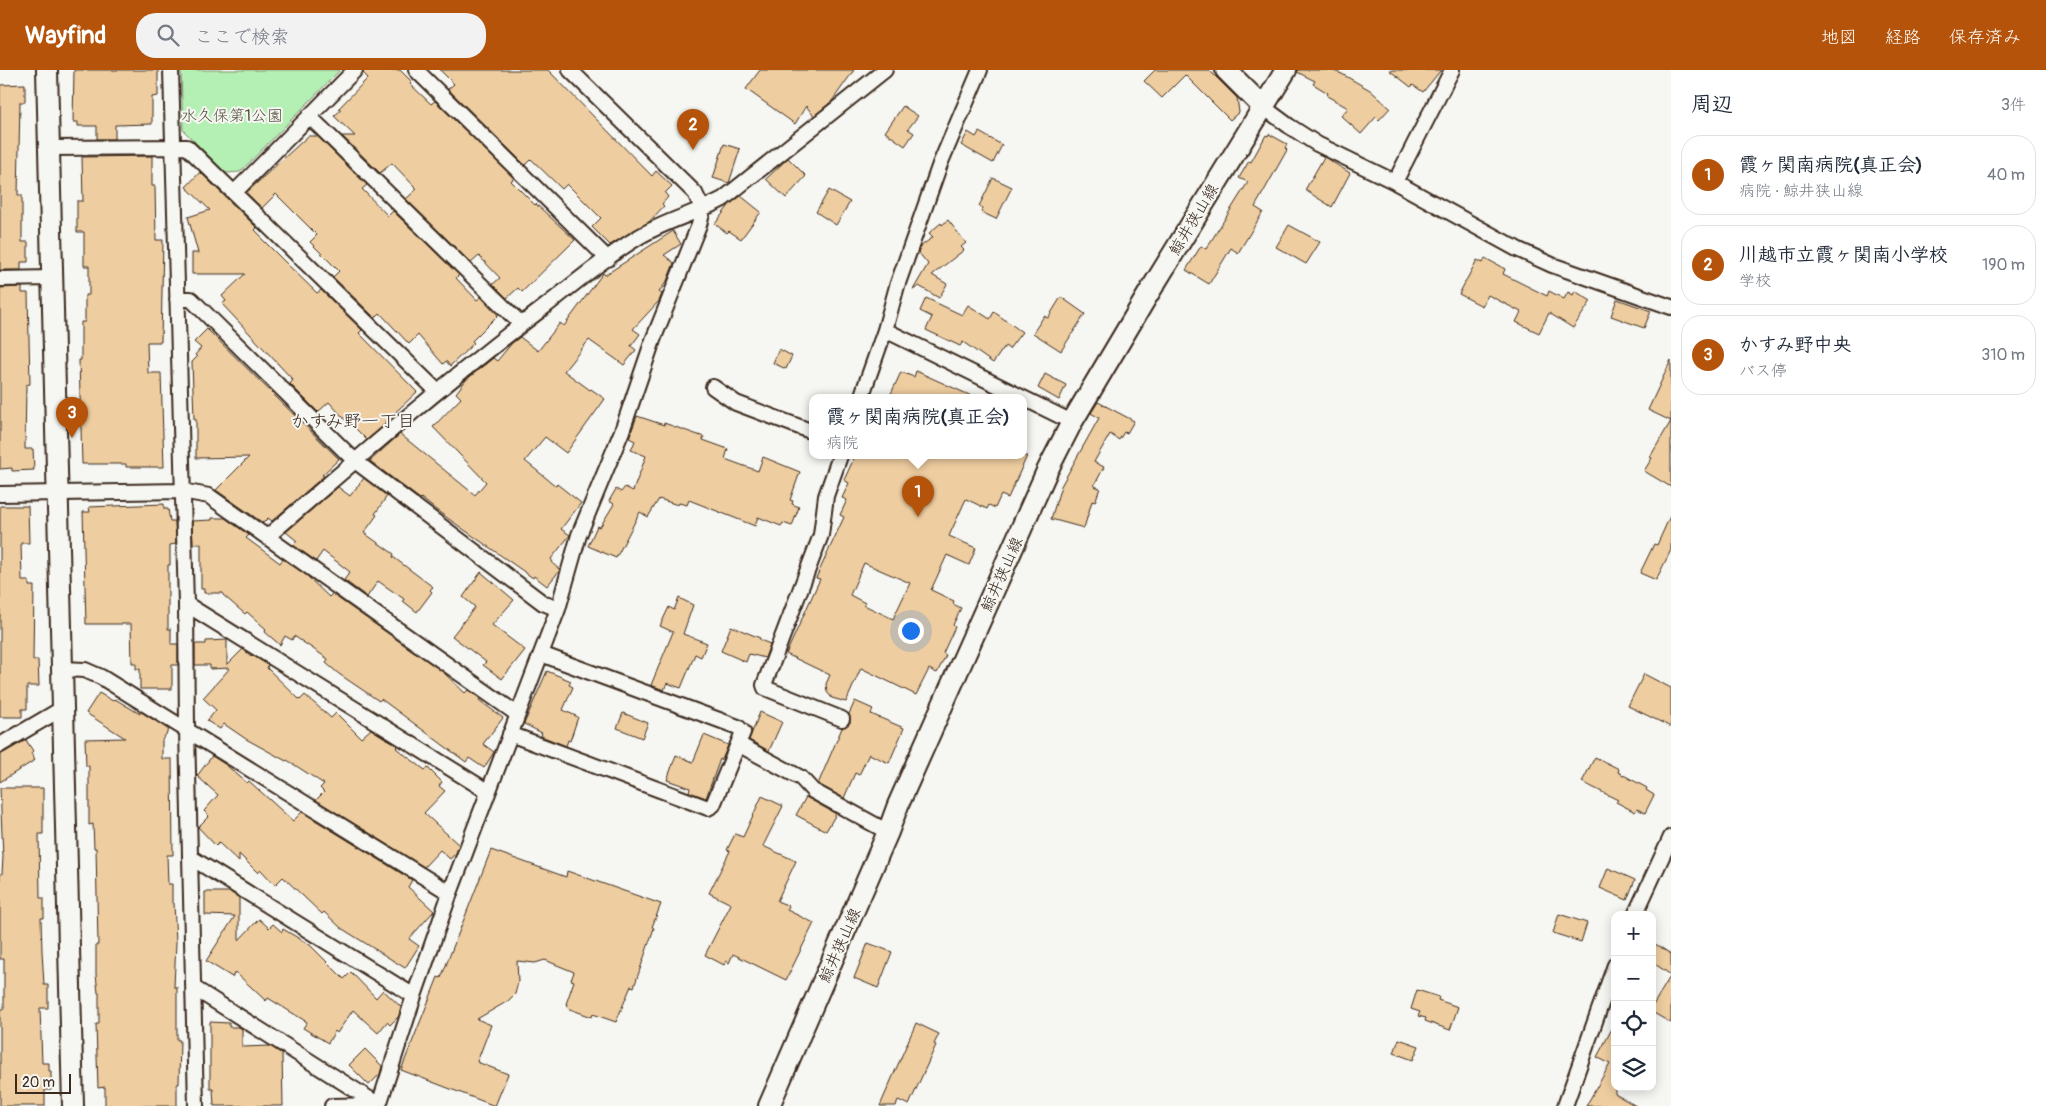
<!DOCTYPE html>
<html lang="ja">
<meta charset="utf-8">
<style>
body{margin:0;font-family:Pangolin,"Klee One",sans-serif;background:#f2f2f3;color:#1f2937}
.controls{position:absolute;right:15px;bottom:15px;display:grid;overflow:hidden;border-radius:10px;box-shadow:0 2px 12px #0003}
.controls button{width:45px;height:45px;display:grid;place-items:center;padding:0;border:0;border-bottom:1px solid #e0e1e3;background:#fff;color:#1f2937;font:25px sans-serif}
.scale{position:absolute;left:15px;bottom:12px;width:56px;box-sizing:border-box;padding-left:5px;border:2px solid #3b2a1e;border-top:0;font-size:14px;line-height:18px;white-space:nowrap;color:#3b2a1e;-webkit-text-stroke:4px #f6f6f2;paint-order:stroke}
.you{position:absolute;left:910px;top:560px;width:18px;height:18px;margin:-12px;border:4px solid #fff;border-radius:50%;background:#1a73e8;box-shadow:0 0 0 8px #1a73e833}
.badge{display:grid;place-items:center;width:32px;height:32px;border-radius:50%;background:#b45309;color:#fff;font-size:16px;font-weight:700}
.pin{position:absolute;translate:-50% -41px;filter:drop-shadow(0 1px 2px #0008)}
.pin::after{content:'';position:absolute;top:26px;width:18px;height:15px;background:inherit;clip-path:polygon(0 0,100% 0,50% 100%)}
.popup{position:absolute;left:809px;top:324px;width:218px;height:65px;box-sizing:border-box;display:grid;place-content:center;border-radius:10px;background:#fff;filter:drop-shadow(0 1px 4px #0005);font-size:16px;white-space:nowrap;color:#747a83}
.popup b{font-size:19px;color:#1f2937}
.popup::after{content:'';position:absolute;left:50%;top:100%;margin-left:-10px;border:10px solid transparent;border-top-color:#fff}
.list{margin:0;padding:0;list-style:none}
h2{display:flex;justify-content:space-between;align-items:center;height:65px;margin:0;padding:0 20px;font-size:21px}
h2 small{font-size:16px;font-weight:400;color:#747a83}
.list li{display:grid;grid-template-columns:32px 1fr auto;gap:15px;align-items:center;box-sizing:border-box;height:80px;margin:0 10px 10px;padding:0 10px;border:1px solid #e0e1e3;border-radius:20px}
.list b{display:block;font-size:19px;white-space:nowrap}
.list p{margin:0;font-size:16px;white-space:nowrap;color:#747a83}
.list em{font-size:16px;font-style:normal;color:#747a83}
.icon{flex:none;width:28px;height:28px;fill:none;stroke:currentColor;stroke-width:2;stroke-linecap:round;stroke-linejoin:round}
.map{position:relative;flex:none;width:1671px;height:1036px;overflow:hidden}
header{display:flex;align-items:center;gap:30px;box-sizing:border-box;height:70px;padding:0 25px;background:#b45309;color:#fff}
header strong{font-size:24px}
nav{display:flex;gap:28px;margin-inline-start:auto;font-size:18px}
.search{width:350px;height:45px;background:#f2f2f3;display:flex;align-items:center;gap:12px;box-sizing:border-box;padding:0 18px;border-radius:20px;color:#747a83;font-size:19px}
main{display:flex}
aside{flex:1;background:#fff}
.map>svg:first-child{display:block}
.green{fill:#b4efb3;stroke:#788c68}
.building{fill:#eecda0;stroke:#3b2a1e;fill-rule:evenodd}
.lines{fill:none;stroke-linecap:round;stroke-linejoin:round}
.street-casing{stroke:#3b2a1e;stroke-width:18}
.secondary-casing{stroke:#3b2a1e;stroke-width:24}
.street{stroke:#f6f6f2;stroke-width:14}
.secondary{stroke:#f6f6f2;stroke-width:20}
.labels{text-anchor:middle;stroke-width:4;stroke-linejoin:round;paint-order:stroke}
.park-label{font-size:16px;fill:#53513c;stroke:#f6f6f2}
.street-label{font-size:16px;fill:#3b2a1e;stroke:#f6f6f2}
.neighbourhood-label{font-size:18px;fill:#3b2a1e;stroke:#f6f6f2}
</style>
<header>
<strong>Wayfind</strong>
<div class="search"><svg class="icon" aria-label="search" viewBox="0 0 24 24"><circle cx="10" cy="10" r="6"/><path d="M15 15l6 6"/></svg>ここで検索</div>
<nav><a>地図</a><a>経路</a><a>保存済み</a></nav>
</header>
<main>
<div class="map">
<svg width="1671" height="1036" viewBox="0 0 1671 1036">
<rect width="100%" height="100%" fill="#f6f6f2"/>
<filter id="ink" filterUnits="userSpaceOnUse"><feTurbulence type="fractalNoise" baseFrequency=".02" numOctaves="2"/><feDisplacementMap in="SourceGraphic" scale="10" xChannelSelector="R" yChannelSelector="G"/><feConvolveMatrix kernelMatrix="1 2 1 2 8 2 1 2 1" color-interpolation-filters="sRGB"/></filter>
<g filter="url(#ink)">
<path class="green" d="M181,0H340L240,102L226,103L183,60Z"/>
<path class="building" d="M74,0H158V26L152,27V54L115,55V69H97V56H78V52H73Z
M364,0H400L412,12L410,14L431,34L435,31L514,108L511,111L535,135L536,134L575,170L522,222L518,218L507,228L493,214L500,208L479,186L471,193L406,129L417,119L392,93L380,103L342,66H355L334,46L341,40L339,38L368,8L363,3Z
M440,0H548L652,106L656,101L672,116L665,123L668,127L662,134L664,136L649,152L610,175L592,157L601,148L567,114L562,119L531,89L525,95L448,19L454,14Z
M760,0H854L832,31L814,46L806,36L795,54L746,19Z
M1155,0H1209L1237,28L1239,42L1230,50L1185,5L1162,28L1144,11Z
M1298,0H1331L1342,4L1370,20L1390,38L1379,50L1376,47L1361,64L1341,46L1348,38L1327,26L1328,23L1313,14L1315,11L1297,2Z
M1389,0H1441L1423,22L1413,15L1411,17Z
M25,14V32H20L18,125H22V172H28V192H21V200H0V15Z
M903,36L918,46L908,59L914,63L905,76L885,62Z
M968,62L976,67L979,62L1002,75L993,93L961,75Z
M1269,64L1287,74L1285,78L1287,80L1255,137L1263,142L1238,183L1231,178L1209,214L1186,200L1201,176L1206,179L1248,112L1239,108L1249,91L1251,92L1266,65L1268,66Z
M308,66H317L367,115L362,119L388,146L393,141L459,205L456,208L477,230L481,227L498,245L472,271L474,273L450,296L446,291L443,294L418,265L409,274L380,243L375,248L333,207L339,201L310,172L317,165L276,124L262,138L246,123Z
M724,74L740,79L729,113L713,108Z
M152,86V116H155L156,170H163L161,272H147L148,303H161L164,397H126V394H82L79,290H81V252H85V225H89V196H84V162H77V131H83L82,87Z
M1324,87L1350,103L1332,137L1305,120Z
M788,88L806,106L786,128L766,109Z
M200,102L257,158L255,160L262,167L261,168L284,191L317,223L321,220L362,260L359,263L417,322L385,352L387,353L367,370L350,353L349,354L329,332L318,342L290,314L293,310L222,234L226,231L222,226L245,204H192V183H198L188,147L210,140L186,117Z
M993,108L1012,117L996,149L981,142L983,138L979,136Z
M829,120L850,132L836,155L816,142Z
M741,126L761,142L741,169L729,161L727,163L715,154L730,134Z
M948,150L966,173L961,177L964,180L932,205L947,214L939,228L919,216L913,220L928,194L918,182L920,177L933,167L929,163L941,153L942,155Z
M1289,155L1320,172L1306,194L1276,177Z
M673,161L681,174L664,185L674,193L667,211L659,222L662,224L659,231L633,259L640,264L631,276L636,280L624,295L589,270L564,301L590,320L591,319L605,329L566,383L545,367L525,391L556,416L557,414L581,433L561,459L570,465L551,489L553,492L552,493L560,500L547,516L534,506L533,508L436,440L421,428L420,429L370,391L400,364L475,425L486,412L433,357L461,328L456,323L466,310L493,288L497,291L512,273L520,267L538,281L560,253L564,256L603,203L605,205Z
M1485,188L1505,199L1503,204L1547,226L1549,221L1564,229L1568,222L1573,225L1575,221L1591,231L1573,258L1549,243L1539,263L1516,252L1521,242L1488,225L1482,236L1459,224L1477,190L1483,193Z
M22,217V223H28L30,314L26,315L25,379H33L34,400L12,401V398L0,399V218Z
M1061,227L1085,244L1061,281L1033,263L1044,246L1048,248Z
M926,228L962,245L968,235L990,249L994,242L1022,262L1009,279L1005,276L993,293L963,272L960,276L926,260L932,247L920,241Z
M1617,229L1651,241L1644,258L1611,246Z
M207,259L339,389L322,405L324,406L272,451L268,448L263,453L216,420L249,387L196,388V349H194L192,292L197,287L195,285L201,278L194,272Z
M779,279L792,286L786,299L773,293Z
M1671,290V351L1648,340Z
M916,301L976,328H889L901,302L914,307Z
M1045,304L1066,315L1059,330L1038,318Z
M1098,332L1134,351L1127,363L1124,362L1119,370L1110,364L1094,392L1104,397L1094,416L1100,418L1095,432L1092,431L1084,458L1051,449L1061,416L1099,348L1091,343Z
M637,346L664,355V353L704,367L703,370L728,379L725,389L758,401L763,387L800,402L790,430L793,431L792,434L799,437L792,456L783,453L781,456L758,447L755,456L689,430L687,435L679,433L678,435L659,429L648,447L640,442L616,488L588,476L597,456L600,457L614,434L609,431L616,419L621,422L625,417L633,421L646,386L631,380L635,371L629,368Z
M1671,351V417L1644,401L1652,388L1650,387Z
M855,386H1027L1008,428L1001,425L995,438L989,435L987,439L966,429L949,466L976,478L969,495L947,485L931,520L954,531L953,534L961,538L953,555L955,557L943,583L946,585L937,603L929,599L916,625L861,598L846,632L832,628L827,622L826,614L830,605L786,584L820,509L816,508L844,447L840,445L847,430L842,428L849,413L844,410ZM864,493L910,513L893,549L864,535L865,533L850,525Z
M364,408L387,426L375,444L377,445L364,463L394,484L393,487L433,517L430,520L432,522L417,542L403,531L404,529L378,511L367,527L344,510L350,502L323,481L316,491L293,475L297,471L286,462L338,417L350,426Z
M164,434V439H168L170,451H175L176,474L170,475V495H168V559H171V574H178V595H172V619H140V599H136V593H132L131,554H86L83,442H90L89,437Z
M0,436H28L29,473H21L22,511H29V516H34L33,590H38L39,616H27V639H22V647H0Z
M1671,444V480L1656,510L1640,503L1654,474L1657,475Z
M212,448H225L249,465L246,468L280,493L283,489L306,505L329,527L332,524L443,602L465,623L468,620L480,628L479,630L503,648L483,674L494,682L484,698L469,688L466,692L381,629L379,631L339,604L326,593L328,589L294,566L292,570L285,566L280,575L265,562L266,559L247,542L245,544L223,525V523H204V519H201V474H193L192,451L212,450Z
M481,502L514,530L492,555L525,580L502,609L483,595L486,592L452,566L475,537L463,527Z
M679,528L693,535L683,564L707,573L701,587L695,584L681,618L667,613L664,620L651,615L673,562L660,556L669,537L674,540Z
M731,556L760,568V570L770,574L765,588L749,584L746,592L721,581Z
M227,570V595L243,579L251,586L252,585L268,595L267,598L300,630L305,625L331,648L336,643L361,668L371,659L398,676L396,678L425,700L428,698L442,712L439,716L445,721L424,743L459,775L456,783L450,789L440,780L424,797L316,730L324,722L320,718L324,714L287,690L286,691L246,669L224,654L220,659L207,651L216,640L203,628L230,598L210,599V595H195V574H206V571Z
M547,601L571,611L569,615L573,617L563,640L578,647L570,671L568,670L566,676L541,666L542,663L524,654Z
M1644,604L1671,618V657L1628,636Z
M99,623L113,631L115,629L140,644V641L169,660L162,670V689H172L173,785H167L168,814H172V833H174L176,872L174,917H177V970H180L179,1014H177V1036H105V1017L98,1018L96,954H99V923H98L96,904V875H98L96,778H94L93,754L89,755V696H86L85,669L125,668L86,643Z
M855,631L873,639L871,644L904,658L889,693L869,684L859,705L855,703L844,728L818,714L842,658L850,653L849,644Z
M760,642L782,652L769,681L749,670Z
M623,643L648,653L642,668L617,658Z
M704,665L728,675L722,690L720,689L706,728L689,722L690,718L667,710L676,685L693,692Z
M26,670L33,681L31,683L35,690L0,712V685Z
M212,686L226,695L247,713L249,711L293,751L302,742L412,810L408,817L434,841L409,869L419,876L405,898L341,858L324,842L322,844L283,807L275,815L261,800L258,803L239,784V792L219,773L216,776L198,757L209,746L204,741L218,725L197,706Z
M1595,687L1619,699L1618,702L1647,718L1646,720L1654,725L1645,743L1637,739L1635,742L1616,732L1618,730L1582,712Z
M0,718H43V764H39L40,828H44V848H41L42,881L44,915H48V938H40L42,993H49V1001H51V1020H45V1036H0V939H4V889H0V804H2L3,787Z
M762,726L783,736L763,776L796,791L777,831L789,836L787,840L814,853L786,910L733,884L729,893L726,891L724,895L705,885L731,834L709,823L730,781L727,780L735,764L743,767Z
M806,727L836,744L826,761L796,745Z
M491,780L566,807L567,801L661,834L652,857L654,858L634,917L631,916L616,952L593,944L592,947L567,938L568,934H566L574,911L571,910L574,902L545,890L535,893L517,891L518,912L515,924L508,931L477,949L491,955L477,992L508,1004L495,1036L401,1000L438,907L441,908Z
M1608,798L1635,810L1627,830L1600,818Z
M205,822H230L239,828V870L259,849L269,858L273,854L282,862L283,859L310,875L344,909L351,902L376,928L383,920L401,937L399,946L390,955L387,952L378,963L353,940L337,963L335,961L328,973L303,958L307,952L268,928L266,931L235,902L232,907L206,891L235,846L205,845Z
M1559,844L1587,853L1581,872L1553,863Z
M1652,872L1671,884V953L1652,942V937L1671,905L1652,892Z
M868,873L892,882L878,918L854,908Z
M1417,920L1439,927L1438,930L1458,937L1450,960L1425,951L1426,948L1418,946L1420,942L1411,939Z
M210,952L229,953V957H239L242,959V977L270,976L282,984L283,1036H214L213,1019H210Z
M916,953L939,964L934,974L936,975L909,1035L898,1030L896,1036H880Z
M1615,953V1024L1636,1036H1586L1610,994L1597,987Z
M1399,969L1419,976L1413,990L1394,983Z
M365,979L382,996L380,1004L369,1015L349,995Z"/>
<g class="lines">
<defs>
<path id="street" d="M171,0L186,534L187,660L196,1036
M416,0L608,189
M1262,36L1289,56L1317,74L1395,112L1517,179L1552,195L1671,237
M309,46L521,254
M49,78L187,77L437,321
M1395,112L1452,0
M234,123L355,0
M0,209L52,208
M177,229H191L198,236L355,391L543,533L558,539
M885,260L1072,352
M713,317L736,333L813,362
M861,328L885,260L897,216L940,94L980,0
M840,386L826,426L821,465L764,615L765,618L842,649
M0,424L182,421L209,426L517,644
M267,467C358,388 448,310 543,238C574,214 604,188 637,168C664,151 695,144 723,129L885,0
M186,534L487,721
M62,599L85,600L101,607L450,823
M510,664L708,738L713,735L743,662L738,657L541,584
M738,674L801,708L813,721L888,762
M0,675L63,638
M190,787L414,926
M1635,845L1671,767
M194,918L379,1035
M379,1035L414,926L450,823L558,539L579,465L622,361L653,270L699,155L703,140L695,123L570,0
M332,1036L378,1035
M1565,1036L1615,895"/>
<path id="secondary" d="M47,0L73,1036
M1226,0L1262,36
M769,1036L888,762L898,735L1047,401L1072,352L1147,226L1286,0"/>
</defs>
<use href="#street" class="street-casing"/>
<use href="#secondary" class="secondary-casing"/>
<use href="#street" class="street"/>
<use href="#secondary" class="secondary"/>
</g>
</g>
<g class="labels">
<g class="park-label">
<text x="232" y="51">水久保第1公園</text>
</g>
<g class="street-label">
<text transform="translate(1193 149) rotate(-59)" y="6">鯨井狭山線</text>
<text transform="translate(1001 504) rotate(-66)" y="6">鯨井狭山線</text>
<text transform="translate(839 875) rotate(-66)" y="6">鯨井狭山線</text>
</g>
<g class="neighbourhood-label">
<text x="353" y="357">かすみ野一丁目</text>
</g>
</g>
</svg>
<div class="controls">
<button>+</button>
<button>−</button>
<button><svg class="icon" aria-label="locate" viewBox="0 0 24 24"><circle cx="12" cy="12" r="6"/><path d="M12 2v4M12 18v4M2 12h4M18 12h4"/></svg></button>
<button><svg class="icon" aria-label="layers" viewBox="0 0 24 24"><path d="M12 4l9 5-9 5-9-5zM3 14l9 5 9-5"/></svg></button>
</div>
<div class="scale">20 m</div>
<div class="you"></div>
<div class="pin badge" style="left:918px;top:447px">1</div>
<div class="popup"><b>霞ヶ関南病院(真正会)</b>病院</div>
<div class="pin badge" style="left:693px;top:80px">2</div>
<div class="pin badge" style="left:72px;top:368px">3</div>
</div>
<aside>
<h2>周辺<small>3件</small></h2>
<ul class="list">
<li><span class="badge">1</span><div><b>霞ヶ関南病院(真正会)</b><p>病院 · 鯨井狭山線</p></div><em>40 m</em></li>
<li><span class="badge">2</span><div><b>川越市立霞ヶ関南小学校</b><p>学校</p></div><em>190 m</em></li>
<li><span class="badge">3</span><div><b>かすみ野中央</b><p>バス停</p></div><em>310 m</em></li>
</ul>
</aside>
</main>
